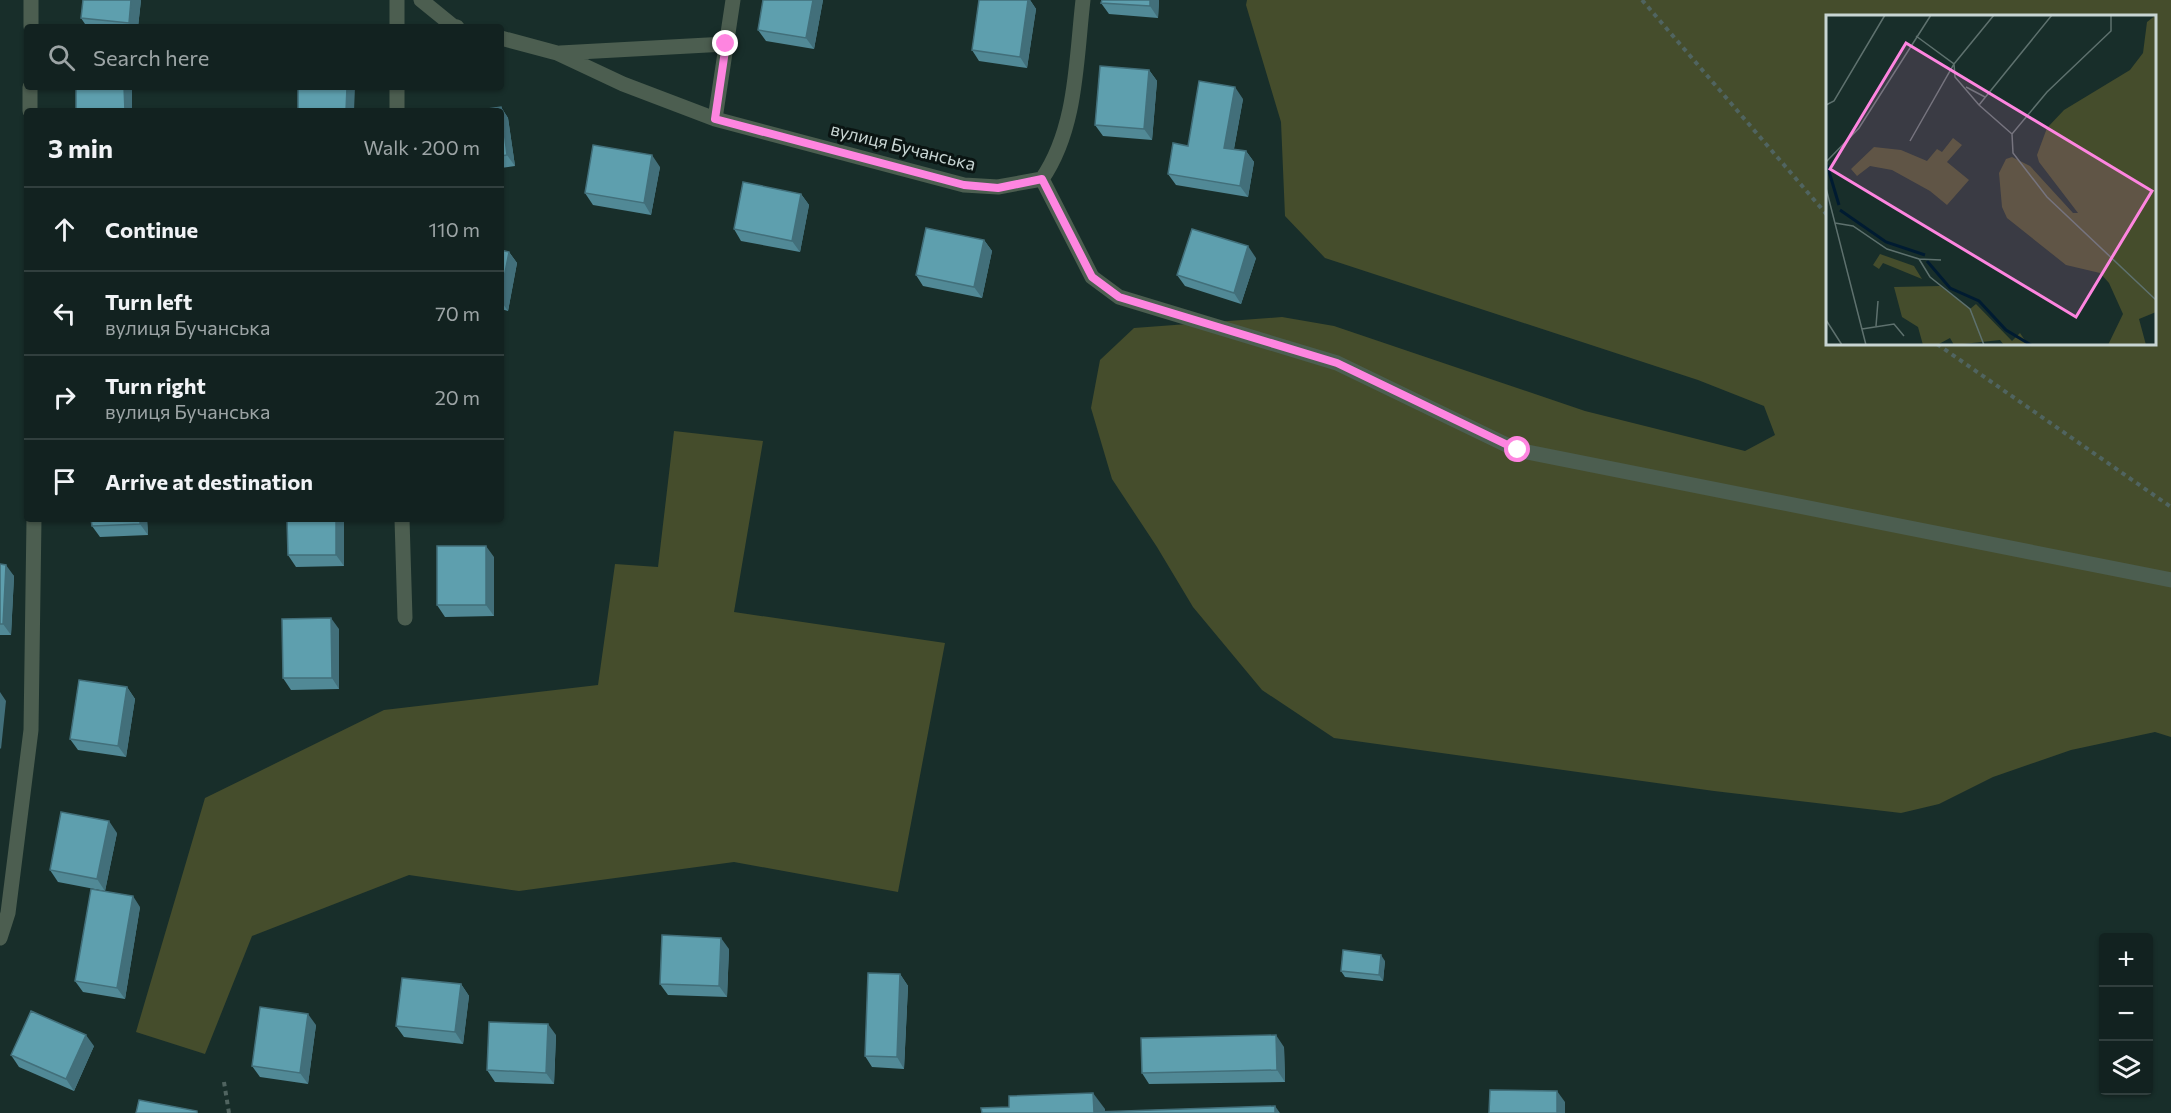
<!DOCTYPE html>
<meta charset="utf-8">
<style>
body{margin:0;font-family:Commissioner,sans-serif;background:#1f2f2d;color:#f1f3f6}
.controls{position:absolute;right:18px;bottom:18px;display:grid;overflow:hidden;border-radius:6px;box-shadow:0 2px 4px #0004}
.controls button{width:54px;height:54px;display:grid;place-items:center;padding:0;border:0;border-bottom:2px solid #313f3e;background:#122220;color:#f1f3f6;font:30px sans-serif}
.stop{position:absolute;width:18px;height:18px;margin:-14px;border:4px solid #fe85e0;border-radius:50%;background:#fff}
.stop.end{background:#fe85e0;border-color:#fff;box-shadow:0 2px 6px #0008}
.list{margin:0;padding:0;list-style:none}
h2{display:flex;justify-content:space-between;align-items:center;height:78px;margin:0;padding:0 24px;font-size:26px}
h2 small{font-size:20px;font-weight:400;color:#9ca4a5}
.list li{display:grid;grid-template-columns:39px 1fr auto;gap:18px;align-items:center;box-sizing:border-box;height:84px;padding:0 24px;border-top:2px solid #313f3e}
.list b{display:block;font-size:22px;white-space:nowrap}
.list p{margin:0;font-size:20px;white-space:nowrap;color:#9ca4a5}
.list em{font-size:20px;font-style:normal;color:#9ca4a5}
.icon{flex:none;width:33px;height:33px;fill:none;stroke:currentColor;stroke-width:2;stroke-linecap:round;stroke-linejoin:round}
.map{position:relative;flex:none;width:2171px;height:1113px;overflow:hidden}
.search{position:absolute;background:#122220;box-shadow:0 2px 4px #0004;left:24px;top:24px;width:480px;height:66px;display:flex;align-items:center;gap:15px;box-sizing:border-box;padding:0 21px;border-radius:6px;color:#9ca4a5;font-size:22px}
.panel{position:absolute;background:#122220;box-shadow:0 2px 4px #0004;left:24px;top:108px;width:480px;height:414px;border-radius:6px}
.map>svg:first-child{display:block}
.green{fill:#454d2c;fill-rule:evenodd}
.lines{fill:none;stroke-linecap:round;stroke-linejoin:round}
.path{stroke:#506460;stroke-width:4;stroke-dasharray:4.5 4.5;stroke-linecap:butt}
.minor{stroke:#4c5e50;stroke-width:15}
.wall{fill:#518996}
.shaded-wall{fill:#426f7a}
.building{fill:#5e9fae;stroke:#426f7a;stroke-width:1.5}
.route{stroke:#fe85e0;stroke-width:8}
.labels{text-anchor:middle;stroke-width:6;stroke-linejoin:round;paint-order:stroke}
.street-label{font-size:18px;fill:#c8d5d3;stroke:#0a1412}
.inset-river{fill:none;stroke:#001b31;stroke-width:3}
.inset-road{fill:none;stroke:#5e716e;stroke-width:1.5}
.view{fill:#fe85e0;fill-opacity:0.15;stroke:#fe85e0;stroke-width:3}
.inset-edge{fill:none;stroke:#c8d5d3;stroke-width:3}
</style>
<div class="map">
<svg width="2171" height="1113" viewBox="0 0 2171 1113">
<rect width="100%" height="100%" fill="#182e2a"/>
<path class="green" d="M1247,0H2171V737L2155,732L2071,750L1993,777L1939,804L1901,813L1714,791L1334,738L1262,690L1193,607L1157,547L1112,479L1091,408L1100,360L1134,328L1282,317L1334,326L1585,411L1745,451L1775,435L1764,406L1698,380L1325,258L1285,216L1281,122L1246,5ZM1828,16H2154V344H1828Z
M674,431L763,441L734,612L945,643L898,892L734,862L519,891L409,875L252,936L205,1054L136,1032L205,798L384,710L598,685L615,564L658,567Z"/>
<g class="lines">
<path class="path" d="M1642,0L1828,216
M1937,344L2171,507
M224,1082L229,1113"/>
<path class="minor" d="M397,0V27
M421,0L453,26L457,27
M31,27V0
M501,38L557,53L623,84L715,119L964,185L998,187L1042,179C1077,128 1076,60 1083,0
M560,53L726,44
M397,87V111
M30,111V87
M715,119L733,0
M1042,179L1092,277L1119,297L1337,363L1517,450L2171,580
M402,519L405,618
M0,938L8,913L31,730L34,519"/>
</g>
<path class="wall" d="M141,0L138,27H87L81,18Z
M763,0H823L814,49L766,41L758,30Z
M979,0H1030L1036,9L1027,68L979,61L972,50Z
M1159,0L1158,18L1109,14L1101,3Z
M1149,70L1157,81L1152,140L1103,136L1095,125Z
M1243,99L1234,149L1246,151L1254,162L1248,197L1176,185L1168,174L1188,146Z
M501,107L508,118L515,166L501,168Z
M660,167L651,215L593,205L585,193Z
M801,194L809,205L800,252L741,241L734,229Z
M984,240L992,251L982,298L923,286L916,275Z
M501,250L509,252L517,263L508,311L501,309Z
M1256,258L1241,304L1185,286L1177,275Z
M91,519H147L148,535L100,537L92,526Z
M344,519V566L296,567L288,555Z
M494,557V616L445,617L437,605Z
M0,564L14,576L11,635H0Z
M339,629V689L291,690L283,678Z
M127,687L135,699L126,757L78,750L70,739Z
M117,833L105,891L58,882L50,870Z
M140,907L125,999L83,992L75,981Z
M729,949L727,997L668,995L660,984Z
M1385,961L1383,981L1345,977L1341,971Z
M900,974L908,986L904,1069L872,1067L865,1056Z
M461,984L469,996L463,1044L404,1037L396,1026Z
M316,1025L308,1084L260,1077L252,1066Z
M556,1035L554,1084L495,1082L487,1070Z
M94,1046L74,1091L19,1067L11,1055Z
M1284,1047L1285,1082L1149,1084L1142,1073Z"/>
<path class="shaded-wall" d="M131,0H141L138,27H132L129,23Z
M813,0H823L814,49L806,38Z
M1028,0H1030L1036,9L1027,68L1020,57Z
M1150,0H1159L1158,18L1150,6Z
M1149,70L1157,81L1152,140L1144,129Z
M124,87H132V111H125Z
M347,87H355L354,111H346Z
M1235,87L1243,99L1232,159L1224,148Z
M501,107L508,118L515,166L507,155Z
M1246,151L1254,162L1248,197L1240,186Z
M652,155L660,167L651,215L644,203Z
M801,194L809,205L800,252L792,241Z
M984,240L992,251L982,298L974,287Z
M1248,246L1256,258L1241,304L1234,293Z
M509,252L517,263L508,311L501,301V293Z
M140,519H147L148,535L140,524Z
M336,519H344V566L336,555Z
M486,546L494,557V616L486,605Z
M6,565L14,576L11,635L3,624Z
M331,618L339,629V689L332,678Z
M127,687L135,699L126,757L118,746Z
M0,692L6,701L1,749L0,748Z
M109,821L117,833L105,891L97,879Z
M133,896L140,907L125,999L117,988Z
M721,938L729,949L727,997L719,986Z
M1381,955L1385,961L1383,981L1379,975Z
M900,974L908,986L904,1069L897,1057Z
M461,984L469,996L463,1044L455,1032Z
M308,1014L316,1025L308,1084L300,1073Z
M548,1024L556,1035L554,1084L546,1073Z
M86,1035L94,1046L74,1091L66,1079Z
M1276,1035L1284,1047L1285,1082L1277,1070Z
M1557,1091L1565,1102V1113H1557Z
M1093,1093L1105,1109V1113H1094Z
M1275,1106L1280,1113H1275Z"/>
<path class="building" d="M83,0H131L129,23L81,18Z
M763,0H813L806,38L758,30Z
M979,0H1028L1020,57L972,50Z
M1102,0H1150V6L1101,3Z
M1100,66L1149,70L1144,129L1095,125Z
M1199,81L1235,87L1224,148L1246,151L1240,186L1168,174L1173,143L1188,146Z
M76,87H124L125,111H76Z
M298,87H347L346,111H298Z
M501,107L507,155L501,156V111H473Z
M593,145L652,155L644,203L585,193Z
M743,182L801,194L792,241L734,229Z
M926,228L984,240L974,287L916,275Z
M1192,229L1248,246L1234,293L1177,275Z
M501,250L509,252L501,293Z
M91,519H140V524L92,526Z
M287,519H336V555H288Z
M437,546H486V605H437Z
M0,564L6,565L3,624H0Z
M331,618L332,678H283L282,619Z
M79,680L127,687L118,746L70,739Z
M61,812L109,821L97,879L50,870Z
M91,889L133,896L117,988L75,981Z
M662,935L721,938L719,986L660,984Z
M1343,950L1381,955L1379,975L1341,971Z
M868,973L900,974L897,1057L865,1056Z
M402,978L461,984L455,1032L396,1026Z
M260,1007L308,1014L300,1073L252,1066Z
M31,1011L86,1035L66,1079L11,1055Z
M489,1022L548,1024L546,1073L487,1070Z
M1276,1035L1277,1070L1142,1073L1141,1038Z
M1490,1090L1557,1091V1113H1489Z
M1093,1093L1094,1112L1275,1106V1113H982L981,1108L1009,1107V1096Z
M139,1100L197,1111V1113H136Z"/>
<g class="lines">
<path class="route" d="M726,44L715,119L964,185L998,188L1042,179L1092,277L1119,297L1337,363L1518,450"/>
</g>
<g class="labels">
<g class="street-label">
<text transform="translate(903 147) rotate(14)" y="6">вулиця Бучанська</text>
</g>
</g>
<g transform="translate(1826 15)">
<rect width="330" height="330" fill="#182e2a"/>
<path d="M330,0V297L313,304L320,330H282L297,299L283,268L274,258L240,250L181,203L176,192L173,158L180,144L186,142L204,151L247,198H252L213,147L211,140L221,113L238,95L304,55L317,38L321,7ZM127,123L136,130L121,147L143,165L121,190L104,176L66,155L44,151L31,161L25,154L48,132L75,135L101,146L111,134L116,137ZM54,239L88,251L96,264L57,248L53,254L47,250ZM114,271L144,294L150,289L186,326L194,318L202,330H178L174,325L128,330L124,323L111,330H97L92,312L76,302L68,272Z" fill="#454d2c"/>
<path class="inset-river" d="M1,150L13,190M14,195L60,227L99,240M101,246L124,273L153,286L180,315L205,330"/>
<path class="inset-road" d="M90,21L128,49L129,62L153,90L186,119L221,77L285,16V0M140,72L159,82M0,90L8,86L59,0M153,90L226,0M186,119L187,138L221,182L330,285M84,126L128,49L168,0M0,147L33,113L105,0M0,173L40,330M9,208L27,211L61,234L93,244L104,262L144,294L158,330M93,244L115,245M0,305L16,330M50,311L52,286M36,314L68,309L78,321"/>
<path class="view" d="M80,28L326,176L250,302L4,154Z"/>
<rect width="330" height="330" class="inset-edge"/>
</g>
</svg>
<div class="controls">
<button>+</button>
<button>−</button>
<button><svg class="icon" aria-label="layers" viewBox="0 0 24 24"><path d="M12 4l9 5-9 5-9-5zM3 14l9 5 9-5"/></svg></button>
</div>
<div class="stop" style="left:1518px;top:450px"></div>
<div class="stop end" style="left:726px;top:44px"></div>
<div class="search"><svg class="icon" aria-label="search" viewBox="0 0 24 24"><circle cx="10" cy="10" r="6"/><path d="M15 15l6 6"/></svg>Search here</div>
<section class="panel">
<h2>3 min<small>Walk · 200 m</small></h2>
<ul class="list">
<li><svg class="icon" aria-label="ahead" viewBox="0 0 24 24"><path d="M12 20V5M6 11l6-6 6 6"/></svg><div><b>Continue</b></div><em>110 m</em></li>
<li><svg class="icon" aria-label="left" viewBox="0 0 24 24"><path d="M17 20v-9H6M10 6l-5 5 5 5"/></svg><div><b>Turn left</b><p>вулиця Бучанська</p></div><em>70 m</em></li>
<li><svg class="icon" aria-label="right" viewBox="0 0 24 24"><path d="M7 20v-9h11M14 6l5 5-5 5"/></svg><div><b>Turn right</b><p>вулиця Бучанська</p></div><em>20 m</em></li>
<li><svg class="icon" aria-label="arrive" viewBox="0 0 24 24"><path d="M6 21V4h12l-3 4 3 4H6"/></svg><div><b>Arrive at destination</b></div></li>
</ul>
</section>
</div>
